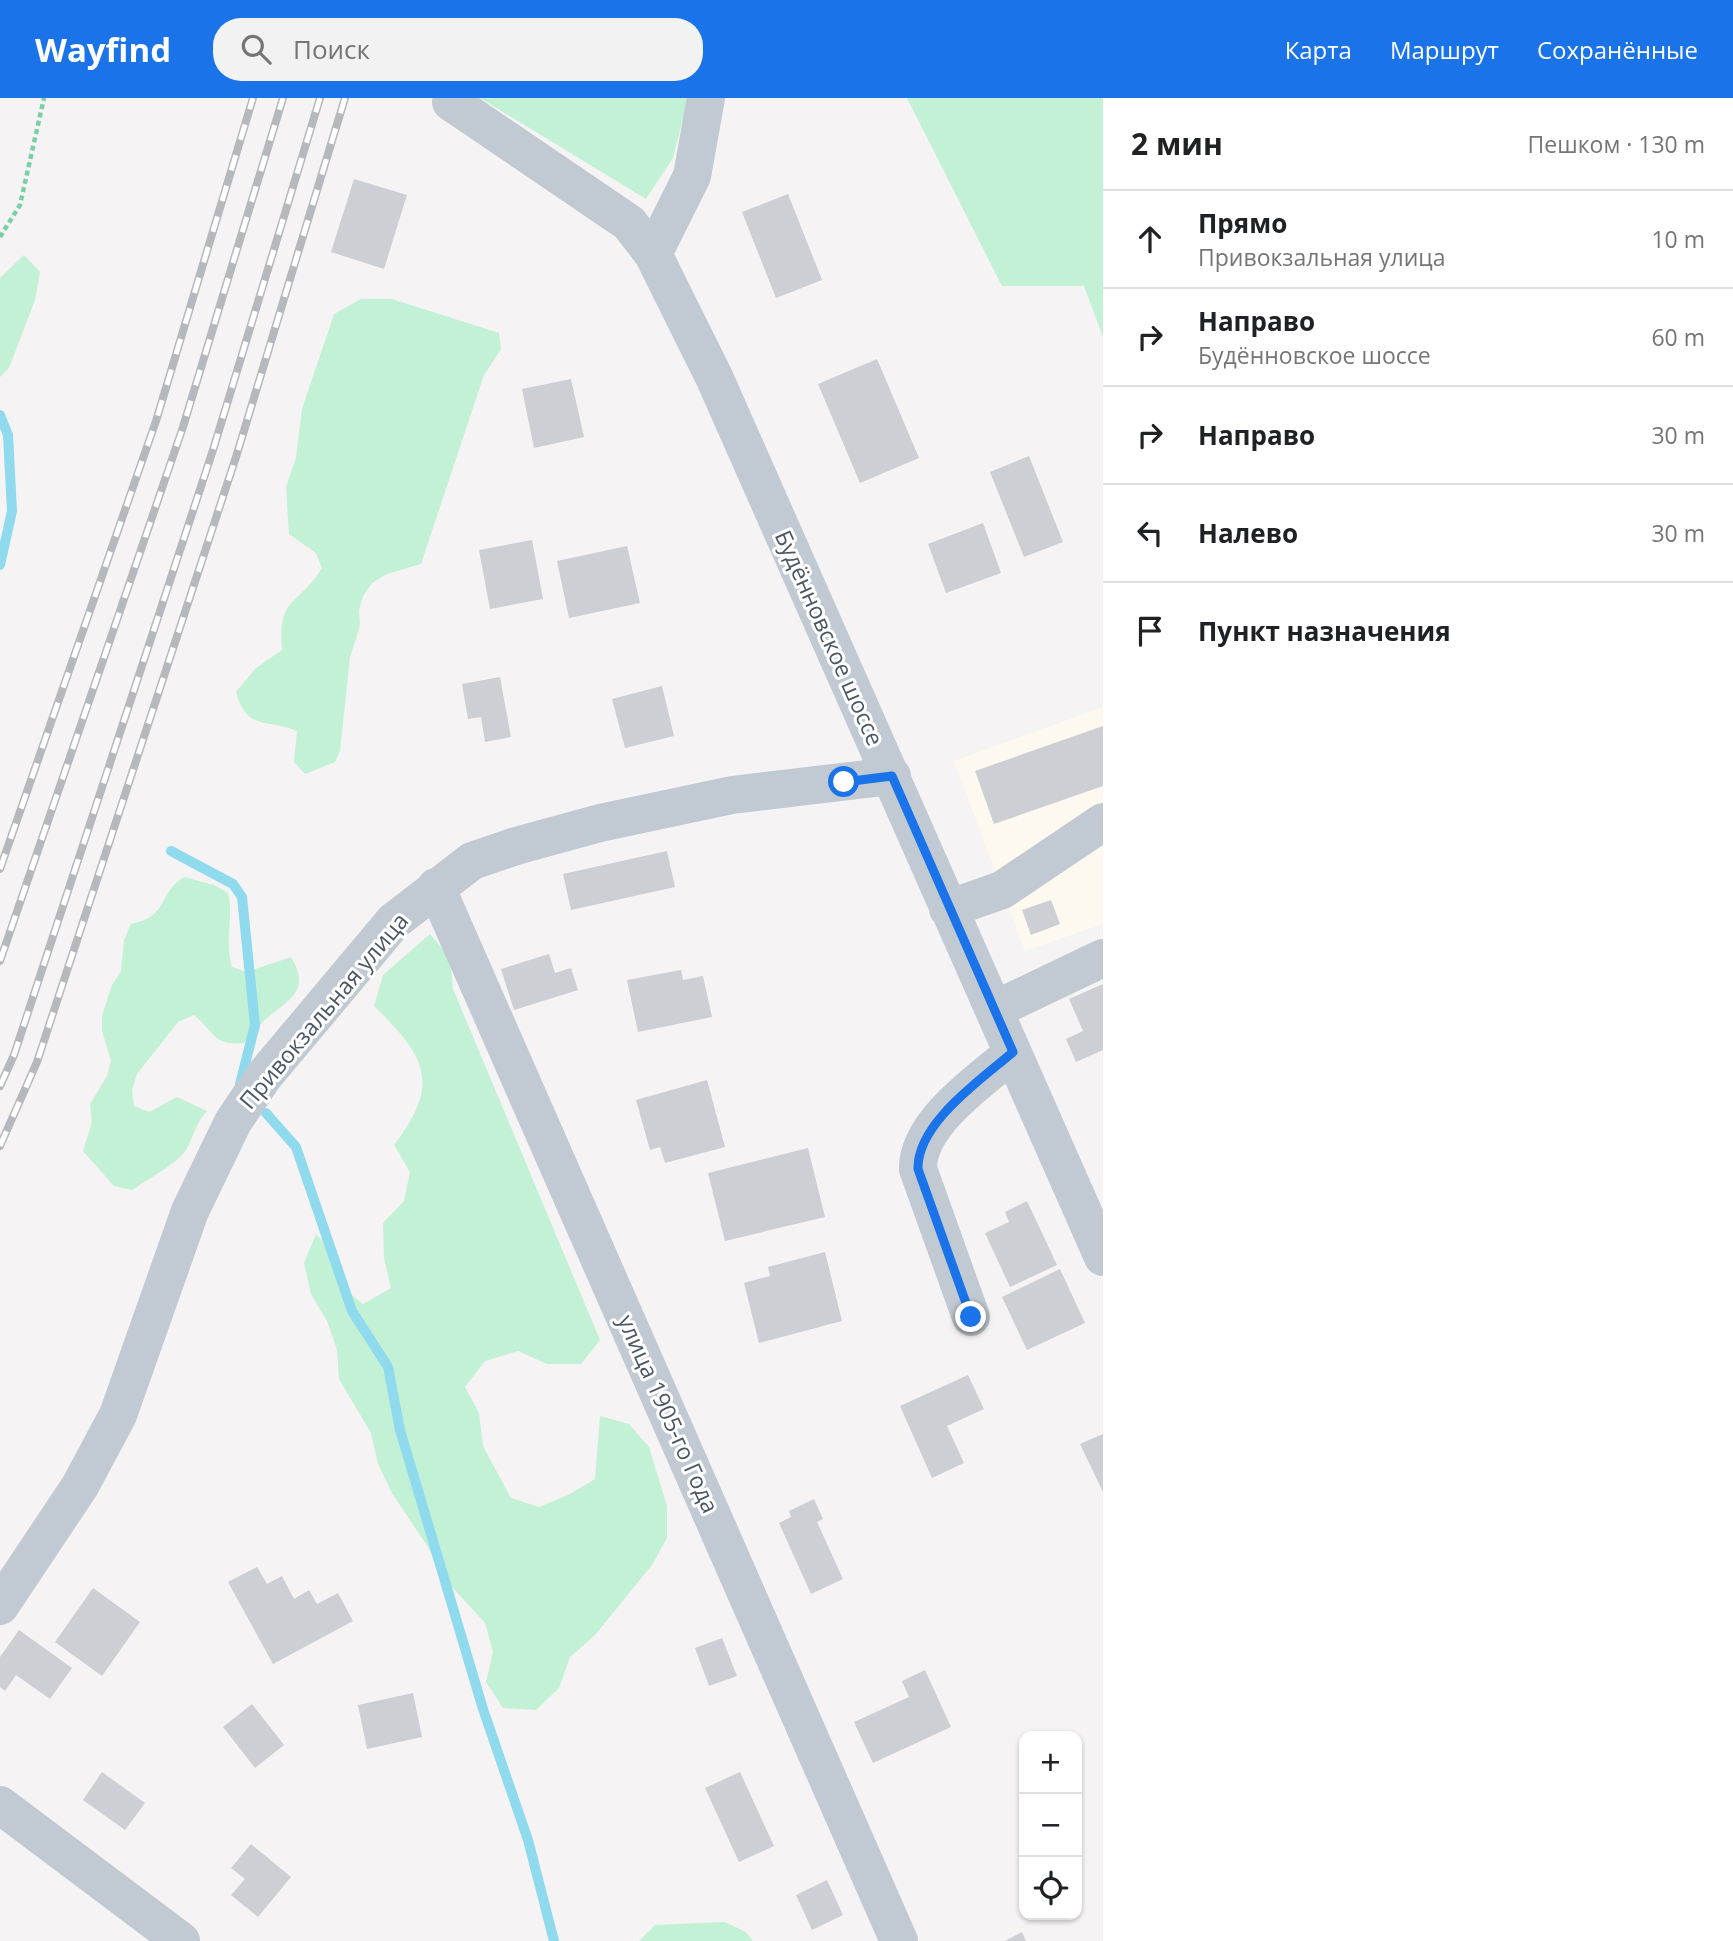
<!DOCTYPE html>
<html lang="ru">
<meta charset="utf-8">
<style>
body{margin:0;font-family:"Open Sans",sans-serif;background:#f2f2f2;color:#202124}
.controls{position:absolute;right:21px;bottom:21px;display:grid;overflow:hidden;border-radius:14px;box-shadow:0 2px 5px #0004}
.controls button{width:63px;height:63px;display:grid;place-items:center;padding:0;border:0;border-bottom:2px solid #e0e0e0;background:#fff;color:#202124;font:35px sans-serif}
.stop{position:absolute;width:21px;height:21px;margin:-16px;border:5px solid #1a73e8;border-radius:50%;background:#fff}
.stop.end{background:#1a73e8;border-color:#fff;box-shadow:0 2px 7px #0008}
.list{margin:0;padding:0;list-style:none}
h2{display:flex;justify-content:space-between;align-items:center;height:91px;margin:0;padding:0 28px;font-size:30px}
h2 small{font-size:23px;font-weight:400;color:#757577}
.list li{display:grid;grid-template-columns:46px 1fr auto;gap:21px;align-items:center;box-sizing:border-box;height:98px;padding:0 28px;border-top:2px solid #e0e0e0}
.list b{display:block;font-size:26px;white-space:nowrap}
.list p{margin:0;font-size:23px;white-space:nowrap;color:#757577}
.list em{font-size:23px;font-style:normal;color:#757577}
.icon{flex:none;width:38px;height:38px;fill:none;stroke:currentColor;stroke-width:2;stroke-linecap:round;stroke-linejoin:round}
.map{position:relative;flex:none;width:1103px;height:1843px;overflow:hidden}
header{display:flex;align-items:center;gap:42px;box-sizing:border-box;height:98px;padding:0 35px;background:#1a73e8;color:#fff}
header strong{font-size:33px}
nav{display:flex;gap:38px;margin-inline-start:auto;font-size:24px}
.search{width:490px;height:63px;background:#f2f2f2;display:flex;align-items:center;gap:18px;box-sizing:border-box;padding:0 24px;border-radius:28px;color:#757577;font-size:26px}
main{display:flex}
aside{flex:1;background:#fff}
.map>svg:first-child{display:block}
.commercial{fill:#fdf9ef}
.green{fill:#c3f1d5}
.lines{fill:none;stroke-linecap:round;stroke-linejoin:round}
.stream{stroke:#90daee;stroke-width:10}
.building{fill:#cdcfd5}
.path{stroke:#7ad0a6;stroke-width:4.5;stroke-dasharray:5 3.5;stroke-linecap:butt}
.minor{stroke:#c1cad2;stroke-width:38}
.rail-casing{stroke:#b5b8bd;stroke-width:8}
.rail{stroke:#fff;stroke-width:5;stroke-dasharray:16;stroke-linecap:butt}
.route{stroke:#1a73e8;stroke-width:9}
.labels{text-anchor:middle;stroke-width:6;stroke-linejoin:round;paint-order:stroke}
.street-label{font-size:23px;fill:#4a5661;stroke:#fff}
</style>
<header>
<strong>Wayfind</strong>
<div class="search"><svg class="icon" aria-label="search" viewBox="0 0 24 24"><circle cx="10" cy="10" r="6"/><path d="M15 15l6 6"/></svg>Поиск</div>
<nav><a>Карта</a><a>Маршрут</a><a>Сохранённые</a></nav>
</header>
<main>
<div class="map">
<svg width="1103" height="1843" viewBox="0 0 1103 1843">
<rect width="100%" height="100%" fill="#f5f3f3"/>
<path class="commercial" d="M1103,609V826L1025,853L954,663Z"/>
<path class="green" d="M480,0H686L687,5L673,60L646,101Z
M907,0H1103V239L1084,188H1002Z
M24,157L40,174L35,202L9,270L0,279V180Z
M361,201H392L499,235L501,251L484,277L421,466L387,476L372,485L363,498L359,512L360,528L350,559L340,653L335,664L305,676L294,664L297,633C267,620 247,634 236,594L256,570L282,552C277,498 299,508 322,470L316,455L289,436L286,389L296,360L302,311L334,216Z
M184,779L214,787L228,795C234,819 224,843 232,869L247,874L291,859C311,892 290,901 267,920C259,926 253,938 245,945C212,948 216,935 194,917L178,924L137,976L132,992L134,1008L149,1014L177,999L207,1013C195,1026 194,1038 186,1052C179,1064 144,1084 132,1092L114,1088L83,1053L92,1024L90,1006L107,978L111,963L102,933V918L112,887L121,873L124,842L131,826C170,818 156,797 184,779Z
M430,836L450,860L453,891L600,1242L581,1266H547L518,1253L485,1263L465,1289L479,1315L483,1348L511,1400L539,1409L568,1397L595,1381L600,1318L629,1326L649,1349L667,1408V1440L652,1467L595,1537L570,1559L559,1590L536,1612L503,1610L486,1584L493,1554L485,1525L441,1477L428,1449L392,1395L378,1366L371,1335L339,1281L337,1252L327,1223L311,1196L304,1165L316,1136L337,1159L342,1189L363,1206L391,1190L384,1160L383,1125L404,1103L410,1074L394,1047C442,985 425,958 374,908L383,877Z
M725,1824L746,1834L753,1843H639L655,1827Z"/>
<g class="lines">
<path class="stream" d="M0,317L8,337L12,413L0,467
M171,753L233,786L242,799L255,927L240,986
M266,1015L296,1049L352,1213L388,1269L400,1332L483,1611L528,1742L554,1843"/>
</g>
<path class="building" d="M354,81L407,97L384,171L331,154Z
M788,96L822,182L776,200L742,114Z
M877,261L919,360L860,385L818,286Z
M571,281L584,339L534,350L522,291Z
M1029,358L1063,444L1024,459L990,374Z
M983,425L1001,475L946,495L928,446Z
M532,442L543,501L490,511L479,452Z
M627,448L640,505L569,520L557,463Z
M500,579L511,639L485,644L481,619L468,621L462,586Z
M662,588L674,638L625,650L612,601Z
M1103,628V688L994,726L975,673Z
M667,753L675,789L571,812L563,776Z
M1051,802L1060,826L1031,837L1022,812Z
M549,856L555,875L571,870L578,892L514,912L501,871Z
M681,872L683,882L703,878L712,919L638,934L627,882Z
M1103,886V952L1076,964L1066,941L1083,933L1069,901Z
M707,982L725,1049L665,1065L660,1049L650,1052L636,1002Z
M808,1050L825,1119L725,1143L708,1075Z
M1027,1103L1057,1167L1010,1189L985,1135L1009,1124L1005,1114Z
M825,1154L842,1223L759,1245L744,1185L770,1178L768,1169Z
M1060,1171L1085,1225L1027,1252L1002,1199Z
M968,1277L984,1311L947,1328L964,1365L932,1380L900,1308Z
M1103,1336V1394L1080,1346Z
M814,1401L823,1421L817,1424L843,1481L811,1496L779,1425L791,1419L789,1413Z
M257,1469L267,1486L282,1478L294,1501L309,1492L317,1506L338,1495L353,1523L273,1566L228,1484Z
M93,1490L140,1524L102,1578L55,1544Z
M19,1532L72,1570L50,1601L16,1577L5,1593L0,1589V1559Z
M722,1540L737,1578L709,1588L695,1550Z
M925,1572L951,1629L873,1665L854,1624L909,1599L902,1583Z
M413,1595L422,1639L367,1651L358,1607Z
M252,1606L284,1647L255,1670L223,1629Z
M102,1674L145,1705L125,1732L83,1702Z
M740,1674L774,1748L739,1764L705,1690Z
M251,1746L291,1779L258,1819L231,1797L245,1781L231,1770Z
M827,1782L843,1817L812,1832L796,1797Z
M1022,1834L1026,1843H1005Z"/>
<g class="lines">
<path class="path" d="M0,139L20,107L44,0"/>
<path class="minor" d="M451,4L629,125L653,156L715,281L1103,1159
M653,156L692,78L706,0
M436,789L899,1843
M948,811L1002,792L1103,724
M994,912L1103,860
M971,1219L918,1071C917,1025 981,982 1013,955
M0,1508L80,1388L118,1317L190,1113L233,1024L264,978L394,823L472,763L516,748L600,725L732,697L892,678
M0,1707L181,1843"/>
<defs>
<path id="rail" d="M0,771L156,323L253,0
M0,863L183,329L283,0
M0,988L14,957L213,352L320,0
M0,1048L37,964L236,359L345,0"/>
</defs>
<use href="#rail" class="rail-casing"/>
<use href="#rail" class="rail"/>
</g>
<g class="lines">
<path class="route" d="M844,684L892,678L1013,954C981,982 917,1025 918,1071L971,1219"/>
</g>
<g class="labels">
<g class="street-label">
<text transform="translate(829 540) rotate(66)" y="8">Будённовское шоссе</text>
<text transform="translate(324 913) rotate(-50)" y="8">Привокзальная улица</text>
<text transform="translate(668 1316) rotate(66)" y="8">улица 1905-го Года</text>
</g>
</g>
</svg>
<div class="controls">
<button>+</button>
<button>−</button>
<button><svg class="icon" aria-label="locate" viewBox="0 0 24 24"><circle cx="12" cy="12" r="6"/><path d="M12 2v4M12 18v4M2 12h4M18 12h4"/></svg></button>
</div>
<div class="stop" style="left:844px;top:684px"></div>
<div class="stop end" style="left:971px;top:1219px"></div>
</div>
<aside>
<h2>2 мин<small>Пешком · 130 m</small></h2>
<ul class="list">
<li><svg class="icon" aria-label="ahead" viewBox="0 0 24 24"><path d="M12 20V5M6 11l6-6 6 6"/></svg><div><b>Прямо</b><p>Привокзальная улица</p></div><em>10 m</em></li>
<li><svg class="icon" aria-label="right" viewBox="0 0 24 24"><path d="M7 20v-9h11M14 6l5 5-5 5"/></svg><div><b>Направо</b><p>Будённовское шоссе</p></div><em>60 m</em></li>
<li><svg class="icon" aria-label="right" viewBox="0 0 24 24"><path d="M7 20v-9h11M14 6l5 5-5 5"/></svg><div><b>Направо</b></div><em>30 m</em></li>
<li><svg class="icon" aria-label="left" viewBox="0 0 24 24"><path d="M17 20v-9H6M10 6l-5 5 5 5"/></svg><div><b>Налево</b></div><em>30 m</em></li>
<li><svg class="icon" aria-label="arrive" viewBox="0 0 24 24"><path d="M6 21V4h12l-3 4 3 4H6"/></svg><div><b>Пункт назначения</b></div></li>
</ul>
</aside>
</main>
